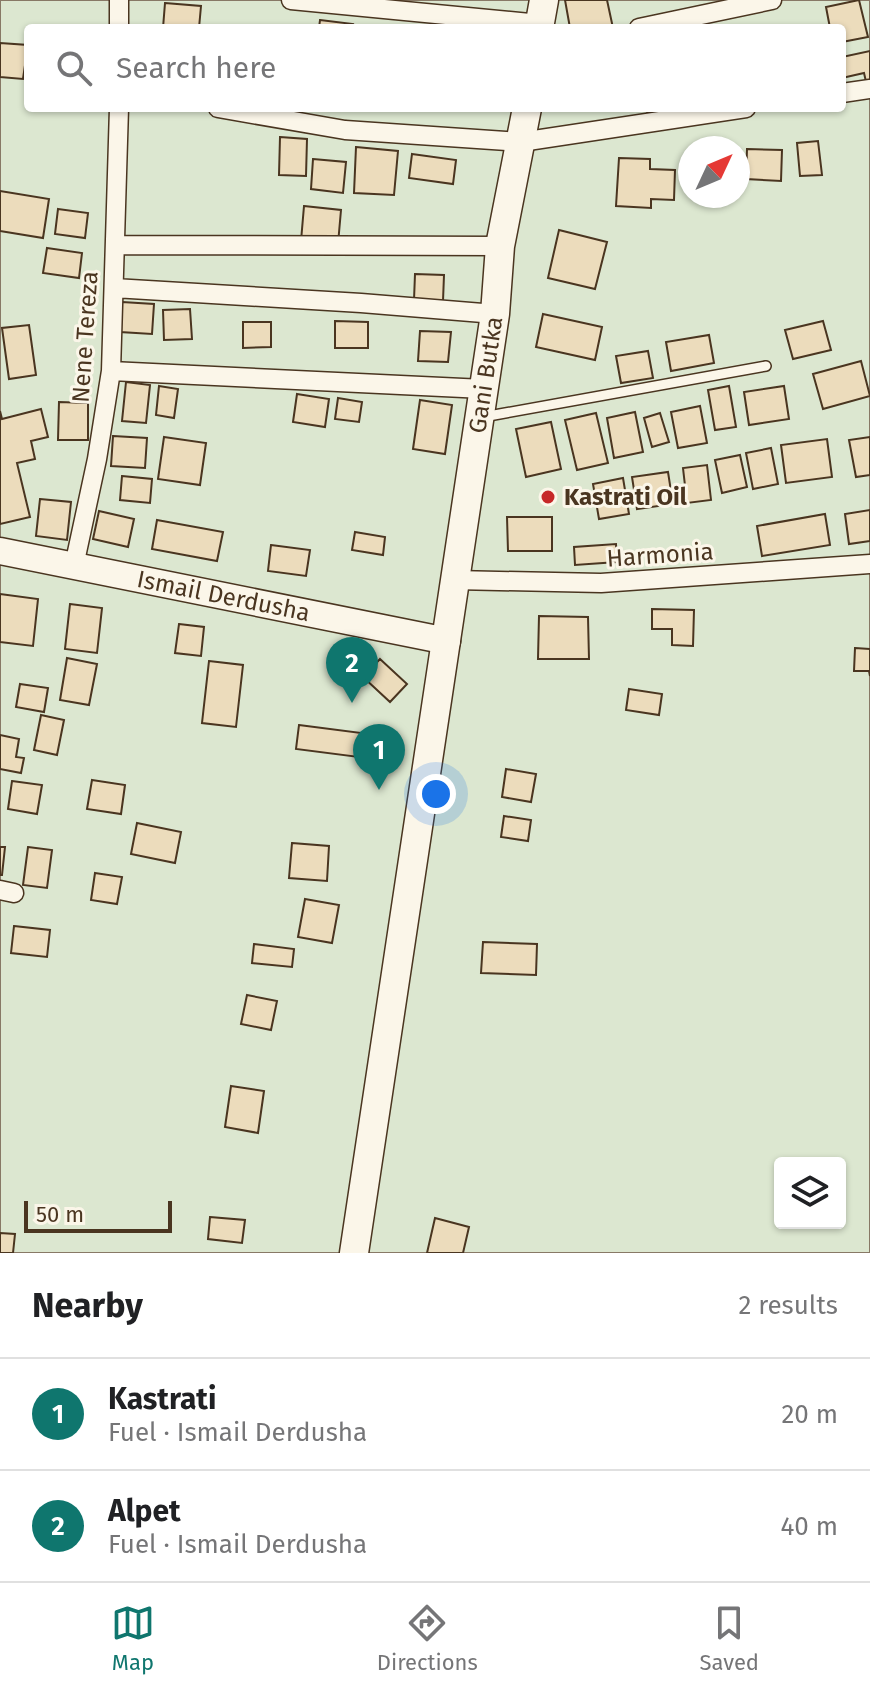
<!DOCTYPE html>
<meta charset="utf-8">
<style>
body{margin:0;font-family:"Fira Sans",sans-serif;background:#f2f2f2;color:#202124}
.controls{position:absolute;right:24px;bottom:24px;display:grid;overflow:hidden;border-radius:8px;box-shadow:0 2px 6px #0004}
.controls button{width:72px;height:72px;display:grid;place-items:center;padding:0;border:0;border-bottom:2px solid #e0e0e0;background:#fff;color:#202124;font:40px sans-serif}
.compass{position:absolute;left:678px;top:136px;width:72px;height:72px;border-radius:50%;background:#fff;box-shadow:0 2px 6px #0004;rotate:46deg}
.scale{position:absolute;left:24px;bottom:20px;width:148px;box-sizing:border-box;padding-left:8px;border:4px solid #4a3520;border-top:0;font-size:22px;line-height:28px;white-space:nowrap;color:#4a3520;-webkit-text-stroke:6px #fbf6e9;paint-order:stroke}
.you{position:absolute;left:436px;top:794px;width:28px;height:28px;margin:-20px;border:6px solid #fff;border-radius:50%;background:#1a73e8;box-shadow:0 0 0 12px #1a73e833}
.badge{display:grid;place-items:center;width:52px;height:52px;border-radius:50%;background:#0f766e;color:#fff;font-size:26px;font-weight:700}
.pin{position:absolute;translate:-50% -66px;filter:drop-shadow(0 2px 4px #0008)}
.pin::after{content:'';position:absolute;top:42px;width:28px;height:24px;background:inherit;clip-path:polygon(0 0,100% 0,50% 100%)}
.list{margin:0;padding:0;list-style:none}
h2{display:flex;justify-content:space-between;align-items:center;height:104px;margin:0;padding:0 32px;font-size:34px}
h2 small{font-size:26px;font-weight:400;color:#757577}
.list li{display:grid;grid-template-columns:52px 1fr auto;gap:24px;align-items:center;box-sizing:border-box;height:112px;padding:0 32px;border-top:2px solid #e0e0e0}
.list b{display:block;font-size:30px;white-space:nowrap}
.list p{margin:0;font-size:26px;white-space:nowrap;color:#757577}
.list em{font-size:26px;font-style:normal;color:#757577}
.icon{flex:none;width:44px;height:44px;fill:none;stroke:currentColor;stroke-width:2;stroke-linecap:round;stroke-linejoin:round}
.map{position:relative;flex:none;width:870px;height:1253px;overflow:hidden}
.search{position:absolute;background:#fff;box-shadow:0 2px 6px #0004;left:24px;right:24px;top:24px;height:88px;display:flex;align-items:center;gap:20px;box-sizing:border-box;padding:0 28px;border-radius:8px;color:#757577;font-size:30px}
.sheet{height:328px;background:#fff}
nav{display:flex;justify-content:space-around;align-items:center;box-sizing:border-box;height:112px;border-top:2px solid #e0e0e0;background:#fff;font-size:22px;color:#757577}
nav a{display:grid;justify-items:center;gap:4px}
nav .on{color:#0f766e}
.map>svg:first-child{display:block}
.green{fill:#dce7d0;stroke:#887966;stroke-width:2;fill-rule:evenodd}
.building{fill:#ecdcbc;stroke:#4a3520;stroke-width:2}
.lines{fill:none;stroke-linecap:round;stroke-linejoin:round}
.lane-casing{stroke:#4a3520;stroke-width:12}
.street-casing{stroke:#4a3520;stroke-width:21}
.secondary-casing{stroke:#4a3520;stroke-width:29}
.primary-casing{stroke:#4a3520;stroke-width:31}
.lane{stroke:#fbf6e9;stroke-width:9}
.street{stroke:#fbf6e9;stroke-width:18}
.secondary{stroke:#fbf6e9;stroke-width:26}
.primary{stroke:#fbf6e9;stroke-width:28}
.poi-dot{fill:#c62828;stroke:#fbf6e9;stroke-width:3}
.labels{text-anchor:middle;stroke-width:6;stroke-linejoin:round;paint-order:stroke}
.street-label{font-size:24px;fill:#4a3520;stroke:#fbf6e9}
.poi-label{font-size:24px;font-weight:bold;fill:#4a3520;stroke:#fbf6e9;text-anchor:start}
</style>
<div class="map">
<svg width="870" height="1253" viewBox="0 0 870 1253">
<rect width="100%" height="100%" fill="#fbf6e9"/>
<path class="green" d="M0,0H870V1253H0ZM28,28H842V108H28ZM690,148H738V196H690ZM780,1163H840V1223H780Z"/>
<path class="building" d="M565,0H607L613,28H570Z
M859,0L868,37L842,42V28H830L826,7Z
M165,3L201,6L199,28H163Z
M320,20L353,24L352,28H319Z
M0,43L28,45L23,79L0,77Z
M870,51V85L867,86L864,73L842,78V57Z
M646,108H673L674,111L649,118Z
M280,137L307,139L306,176L279,175Z
M818,141L822,175L800,176L797,143Z
M356,147L398,151L394,195L354,193Z
M747,149L782,150L781,181L746,179Z
M690,151V190H686Z
M412,154L456,160L453,184L409,178Z
M619,158L650,159V169L675,170L674,200L651,199V208L616,206Z
M313,159L346,162L343,193L311,189Z
M0,191L49,199L43,238L0,231Z
M304,206L341,210L338,244L301,241Z
M58,209L88,213L85,238L55,234Z
M559,230L607,242L595,289L548,278Z
M47,248L82,253L79,278L43,273Z
M415,274L444,275L443,301L414,300Z
M122,302L154,304L152,334L120,332Z
M190,309L192,339L164,340L163,310Z
M543,314L602,327L595,360L536,347Z
M335,321L368,322V348H335Z
M823,321L831,350L793,359L785,330Z
M243,322H271V347L243,348Z
M29,325L36,375L9,379L2,328Z
M420,331L451,332L448,362L418,361Z
M709,335L714,363L671,371L666,342Z
M648,351L653,378L621,383L616,356Z
M861,361L870,396L823,409L813,374Z
M126,382L150,385L146,423L122,421Z
M159,386L178,389L174,418L156,415Z
M729,386L736,427L715,430L708,390Z
M784,386L789,419L749,425L744,392Z
M297,394L329,399L325,427L293,422Z
M338,398L362,402L359,422L335,419Z
M420,400L452,405L445,454L413,449Z
M59,402L88,403V440H58Z
M700,406L707,443L678,448L671,412Z
M41,409L48,437L31,441L35,459L17,463L30,517L0,524V411L2,419Z
M635,412L643,452L614,458L607,418Z
M596,413L608,463L577,470L565,420Z
M660,413L669,442L652,447L644,418Z
M551,422L561,469L526,477L516,429Z
M113,436L147,438L145,468L111,466Z
M164,437L206,443L200,485L158,479Z
M870,437V475L856,477L849,440Z
M827,439L832,477L786,483L781,445Z
M771,448L778,484L753,489L746,453Z
M740,455L747,487L722,493L715,460Z
M707,465L711,500L687,503L683,468Z
M668,472L673,504L637,509L632,477Z
M122,476L152,479L150,503L120,500Z
M623,478L629,514L599,519L593,484Z
M40,499L71,502L67,540L36,536Z
M870,510V541L849,544L845,514Z
M99,511L134,519L128,547L93,539Z
M825,514L830,545L762,556L757,526Z
M507,517H552V551H508Z
M157,520L223,532L217,561L152,549Z
M355,532L385,537L383,555L352,550Z
M616,544L617,562L575,565L574,547Z
M271,545L310,550L306,576L268,571Z
M0,594L38,599L33,646L0,642Z
M70,604L102,608L97,653L65,649Z
M652,609L694,610L693,646L672,645V629H652Z
M539,616L588,617L589,659H538Z
M179,624L204,627L201,656L175,653Z
M855,648L870,649V676L869,671H854Z
M67,658L97,664L89,705L60,700Z
M380,659L407,684L390,702L363,677Z
M209,661L243,665L236,727L202,723Z
M20,684L48,688L44,712L16,707Z
M629,689L662,694L659,715L626,710Z
M41,715L64,720L57,755L34,750Z
M299,725L377,735L374,759L296,749Z
M0,735L19,739L16,757L24,758L21,773L0,769Z
M506,769L536,774L531,802L502,797Z
M92,780L125,785L121,814L87,809Z
M12,781L42,785L37,814L8,809Z
M504,816L531,820L528,841L501,837Z
M137,823L181,832L175,863L131,854Z
M292,843L329,846L327,881L289,878Z
M0,847H5L2,875H0Z
M28,847L52,850L47,888L23,885Z
M95,873L122,877L117,904L91,900Z
M305,899L339,905L332,943L298,937Z
M14,926L50,930L47,957L11,953Z
M483,942L537,944L536,975L481,973Z
M254,944L294,949L292,967L252,963Z
M247,995L277,1001L271,1030L241,1024Z
M231,1086L264,1091L258,1133L225,1127Z
M210,1217L245,1220L242,1243L208,1239Z
M435,1218L469,1227L463,1253H427Z
M0,1233L15,1234L13,1253H0Z"/>
<g class="lines">
<defs>
<path id="lane" d="M483,417L766,366"/>
<path id="street" d="M119,0V28
M291,0L540,24
M639,28L772,0
M842,93L870,89
M218,108L345,130L521,142L746,108
M116,245L500,246
M114,288L361,303L495,314
M111,371L484,389
M74,566L97,459L111,371L119,108
M454,580L601,583L870,564
M0,890L14,893"/>
<g id="secondary">
<path id="s1" d="M0,551L447,641"/>
</g>
<g id="primary">
<path d="M539,28L544,0"/>
<path id="s2" d="M354,1253L495,314L500,246L527,108"/>
</g>
</defs>
<use href="#lane" class="lane-casing"/>
<use href="#street" class="street-casing"/>
<use href="#secondary" class="secondary-casing"/>
<use href="#primary" class="primary-casing"/>
<use href="#lane" class="lane"/>
<use href="#street" class="street"/>
<use href="#secondary" class="secondary"/>
<use href="#primary" class="primary"/>
</g>
<circle class="poi-dot" cx="548" cy="497" r="8"/>
<g class="labels">
<g class="street-label">
<text transform="translate(85 337) rotate(-86)" y="8">Nene Tereza</text>
<text dy="8" stroke="none"><textPath href="#s2" startOffset="888">Gani Butka</textPath></text>
<text transform="translate(660 555) rotate(-4)" y="8">Harmonia</text>
<text dy="8" stroke="none"><textPath href="#s1" startOffset="228">Ismail Derdusha</textPath></text>
</g>
<g class="poi-label">
<text x="564" y="505">Kastrati Oil</text>
</g>
</g>
</svg>
<div class="controls">
<button><svg class="icon" aria-label="layers" viewBox="0 0 24 24"><path d="M12 4l9 5-9 5-9-5zM3 14l9 5 9-5"/></svg></button>
</div>
<svg class="compass" viewBox="-18 -18 36 36"><path d="M0-13l5 13h-10z" fill="#e53935"/><path d="M0 13l5-13h-10z" fill="#757577"/></svg>
<div class="scale">50 m</div>
<div class="you"></div>
<div class="pin badge" style="left:379px;top:790px">1</div>
<div class="pin badge" style="left:352px;top:703px">2</div>
<div class="search"><svg class="icon" aria-label="search" viewBox="0 0 24 24"><circle cx="10" cy="10" r="6"/><path d="M15 15l6 6"/></svg>Search here</div>
</div>
<section class="sheet">
<h2>Nearby<small>2 results</small></h2>
<ul class="list">
<li><span class="badge">1</span><div><b>Kastrati</b><p>Fuel · Ismail Derdusha</p></div><em>20 m</em></li>
<li><span class="badge">2</span><div><b>Alpet</b><p>Fuel · Ismail Derdusha</p></div><em>40 m</em></li>
</ul>
</section>
<nav>
<a class="on"><svg class="icon" aria-label="map" viewBox="0 0 24 24"><path d="M3 6l6-2 6 2 6-2v14l-6 2-6-2-6 2zM9 4v14M15 6v14"/></svg>Map</a>
<a><svg class="icon" aria-label="directions" viewBox="0 0 24 24"><path d="M12 3l9 9-9 9-9-9zM9 14v-3h6M13 9l2 2-2 2"/></svg>Directions</a>
<a><svg class="icon" aria-label="saved" viewBox="0 0 24 24"><path d="M7 4h10v16l-5-4-5 4z"/></svg>Saved</a>
</nav>
